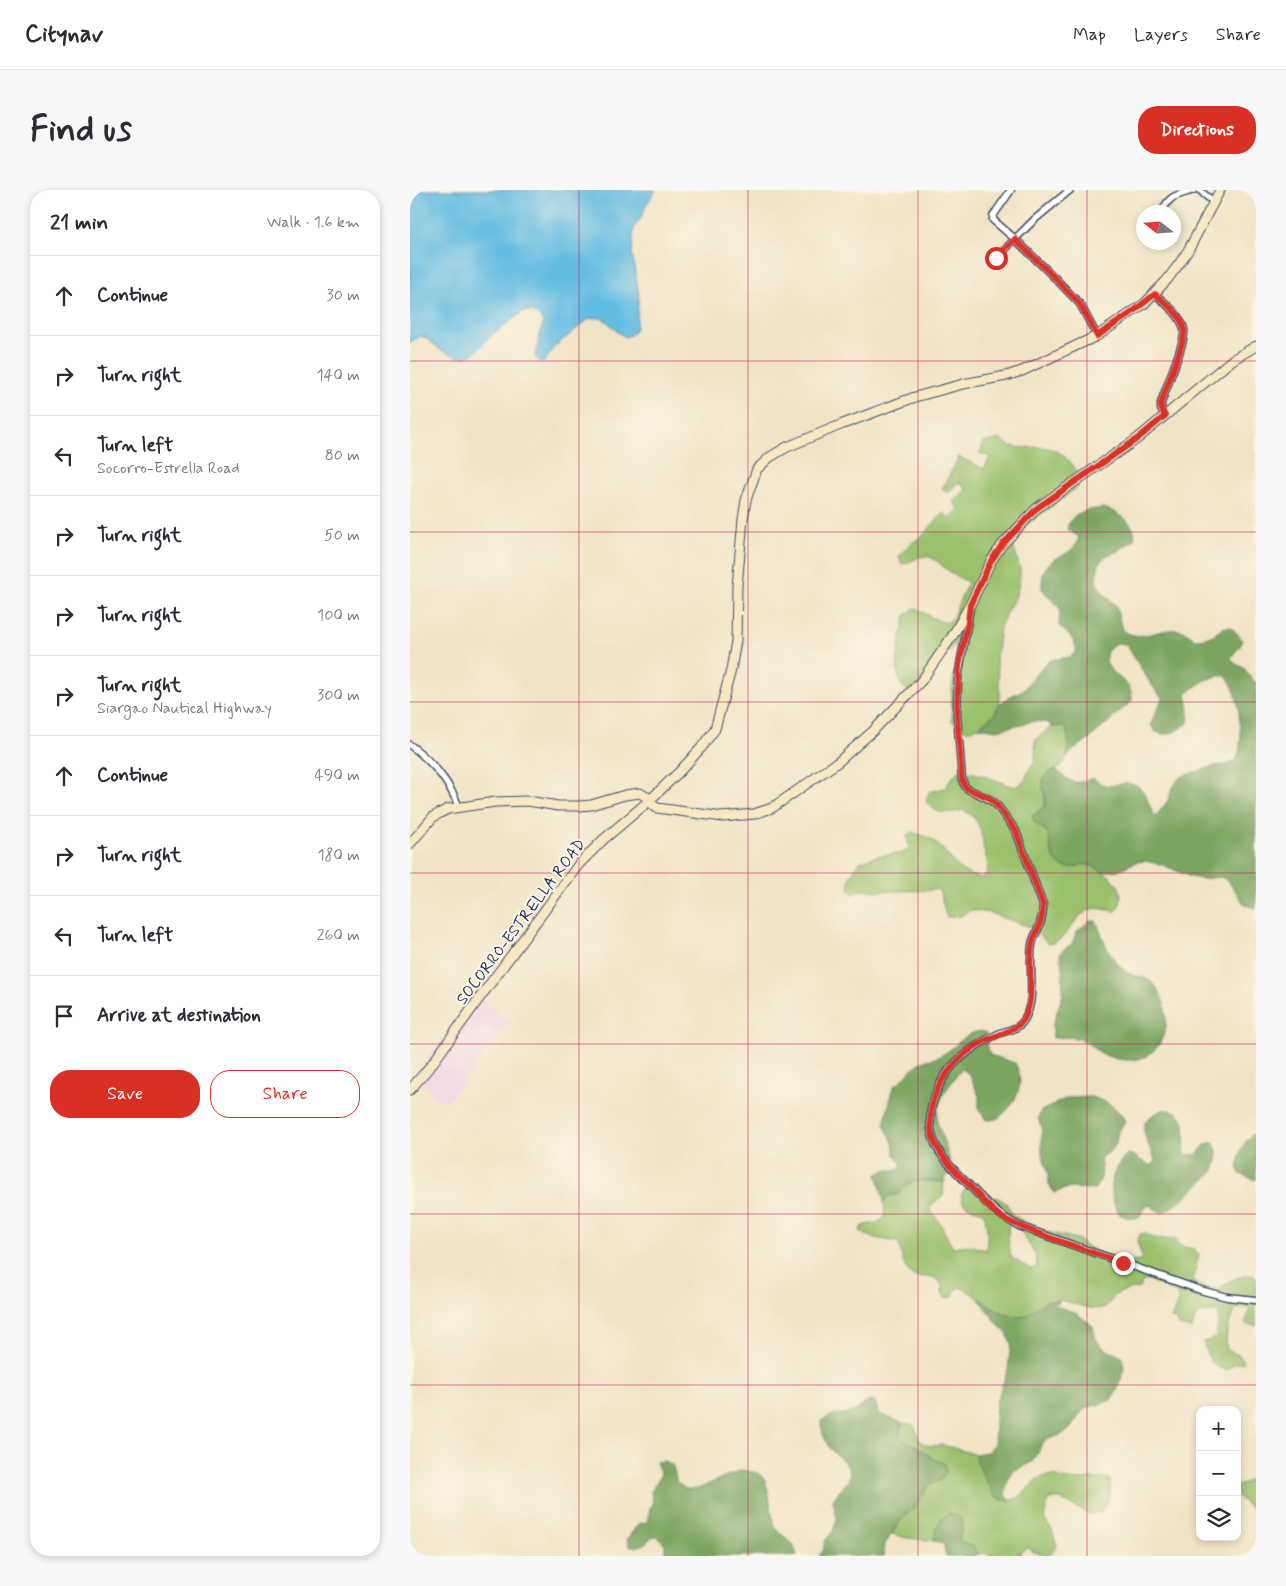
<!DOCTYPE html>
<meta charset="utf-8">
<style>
body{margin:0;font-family:Mynerve,sans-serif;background:#f7f7f7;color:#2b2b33}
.controls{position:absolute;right:15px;bottom:15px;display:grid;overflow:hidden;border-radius:10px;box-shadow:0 2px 8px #0003}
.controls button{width:45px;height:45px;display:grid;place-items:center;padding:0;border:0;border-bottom:1px solid #e1e1e2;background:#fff;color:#2b2b33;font:25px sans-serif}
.compass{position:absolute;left:726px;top:15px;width:45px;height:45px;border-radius:50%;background:#fff;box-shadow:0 2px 8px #0003;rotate:287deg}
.stop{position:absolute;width:15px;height:15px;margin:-11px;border:4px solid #d93025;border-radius:50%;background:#fff}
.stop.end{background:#d93025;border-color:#fff;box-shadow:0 1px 5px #0008}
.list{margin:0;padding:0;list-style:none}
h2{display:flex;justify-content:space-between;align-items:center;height:65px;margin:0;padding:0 20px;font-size:21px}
h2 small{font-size:16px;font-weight:400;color:#7c7c81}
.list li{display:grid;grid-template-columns:32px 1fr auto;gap:15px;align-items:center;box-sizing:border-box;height:80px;padding:0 20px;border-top:1px solid #e1e1e2}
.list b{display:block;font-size:19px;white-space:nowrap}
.list p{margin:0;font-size:16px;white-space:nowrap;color:#7c7c81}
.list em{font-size:16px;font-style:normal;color:#7c7c81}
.actions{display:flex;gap:10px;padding:15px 20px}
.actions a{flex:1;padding:11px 0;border:1px solid #d93025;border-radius:20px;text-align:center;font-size:18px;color:#d93025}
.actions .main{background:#d93025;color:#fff}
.icon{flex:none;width:28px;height:28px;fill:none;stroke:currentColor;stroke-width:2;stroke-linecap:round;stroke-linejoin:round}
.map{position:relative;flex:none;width:846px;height:1366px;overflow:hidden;border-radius:20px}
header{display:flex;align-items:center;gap:30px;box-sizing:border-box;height:70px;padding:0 25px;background:#fff;border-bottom:1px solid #e1e1e2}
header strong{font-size:24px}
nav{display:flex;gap:28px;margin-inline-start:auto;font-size:18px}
.intro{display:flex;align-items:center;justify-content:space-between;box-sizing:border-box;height:120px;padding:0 30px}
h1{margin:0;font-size:35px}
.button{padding:12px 22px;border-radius:20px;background:#d93025;color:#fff;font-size:18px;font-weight:700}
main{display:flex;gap:30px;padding:0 30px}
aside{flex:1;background:#fff;border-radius:20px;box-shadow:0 2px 8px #0003}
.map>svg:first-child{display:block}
.built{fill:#f1d0e2}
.green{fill:#9ac06c;stroke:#5a7865;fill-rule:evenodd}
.forest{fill:#7ba660;stroke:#4b6a5f}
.water{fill:#64bce2;stroke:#4076a0}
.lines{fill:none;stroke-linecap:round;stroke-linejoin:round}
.street-casing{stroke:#3b4a6d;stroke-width:9}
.secondary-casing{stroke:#3b4a6d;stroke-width:11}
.street{stroke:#fff;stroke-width:6}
.secondary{stroke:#f8e8c3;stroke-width:9}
.route{stroke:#d93025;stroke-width:6}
.grid{fill:none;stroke:#c2185b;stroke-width:1;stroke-opacity:0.55}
.labels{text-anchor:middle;stroke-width:4;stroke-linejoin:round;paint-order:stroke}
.street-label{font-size:16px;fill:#1b2f5e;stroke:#fcf5e5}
</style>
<header>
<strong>Citynav</strong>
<nav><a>Map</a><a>Layers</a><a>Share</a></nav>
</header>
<div class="intro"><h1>Find us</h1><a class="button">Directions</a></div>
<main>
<aside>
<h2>21 min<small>Walk · 1.6 km</small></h2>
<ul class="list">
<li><svg class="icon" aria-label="ahead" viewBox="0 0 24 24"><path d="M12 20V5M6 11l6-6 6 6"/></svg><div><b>Continue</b></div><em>30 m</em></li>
<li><svg class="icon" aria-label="right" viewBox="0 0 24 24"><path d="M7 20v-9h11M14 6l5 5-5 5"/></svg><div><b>Turn right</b></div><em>140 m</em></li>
<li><svg class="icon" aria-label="left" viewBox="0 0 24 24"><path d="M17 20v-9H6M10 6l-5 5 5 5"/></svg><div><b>Turn left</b><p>Socorro-Estrella Road</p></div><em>80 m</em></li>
<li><svg class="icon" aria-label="right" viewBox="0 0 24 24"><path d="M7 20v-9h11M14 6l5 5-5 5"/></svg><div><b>Turn right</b></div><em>50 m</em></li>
<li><svg class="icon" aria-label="right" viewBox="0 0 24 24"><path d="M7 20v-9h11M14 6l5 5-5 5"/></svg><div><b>Turn right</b></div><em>100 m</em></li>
<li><svg class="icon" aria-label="right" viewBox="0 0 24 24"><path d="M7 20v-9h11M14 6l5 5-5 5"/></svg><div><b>Turn right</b><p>Siargao Nautical Highway</p></div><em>300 m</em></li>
<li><svg class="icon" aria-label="ahead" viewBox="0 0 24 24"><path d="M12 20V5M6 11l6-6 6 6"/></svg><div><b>Continue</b></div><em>490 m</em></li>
<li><svg class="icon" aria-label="right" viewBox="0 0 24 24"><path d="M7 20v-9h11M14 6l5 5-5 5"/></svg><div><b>Turn right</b></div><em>180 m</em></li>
<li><svg class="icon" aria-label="left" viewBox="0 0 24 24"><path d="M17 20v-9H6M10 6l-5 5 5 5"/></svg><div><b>Turn left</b></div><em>260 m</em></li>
<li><svg class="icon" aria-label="arrive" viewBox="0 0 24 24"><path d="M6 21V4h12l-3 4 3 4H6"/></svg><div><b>Arrive at destination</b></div></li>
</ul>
<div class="actions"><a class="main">Save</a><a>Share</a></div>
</aside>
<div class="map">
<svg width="846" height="1366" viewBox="0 0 846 1366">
<rect width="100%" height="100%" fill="#fcf5e5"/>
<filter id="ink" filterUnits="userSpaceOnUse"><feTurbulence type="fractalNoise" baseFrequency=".02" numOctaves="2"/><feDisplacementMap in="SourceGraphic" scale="10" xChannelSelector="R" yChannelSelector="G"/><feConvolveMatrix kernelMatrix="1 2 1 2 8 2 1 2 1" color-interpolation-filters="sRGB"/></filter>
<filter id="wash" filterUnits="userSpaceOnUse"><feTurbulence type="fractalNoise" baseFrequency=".0096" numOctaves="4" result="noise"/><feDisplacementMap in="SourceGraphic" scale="20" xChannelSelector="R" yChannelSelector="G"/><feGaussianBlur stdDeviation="1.12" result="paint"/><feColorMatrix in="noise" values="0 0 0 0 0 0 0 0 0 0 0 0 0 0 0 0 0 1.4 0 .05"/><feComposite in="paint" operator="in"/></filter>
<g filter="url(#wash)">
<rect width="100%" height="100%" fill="#f1e3c5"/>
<path class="built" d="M66,805L99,832L39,910L33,912L2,887Z"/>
<path class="green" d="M590,249C604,263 619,255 637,258C653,261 664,275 671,288L667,298L611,339L604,350V359L610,378V390L605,408L597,421L590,437L586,469L590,503L589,515L585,523L569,537L560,540L550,539L542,531C540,506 543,482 548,457L545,453L511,498L503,504C500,502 496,500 493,497C481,484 492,441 496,425L504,418C515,422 525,431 537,433L542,429L558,392C552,389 546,386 541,383C531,376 523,363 510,367C503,369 501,373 492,374L489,367C495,357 502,353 512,346C520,339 525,330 534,323L540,329L549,319L543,311L556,300L549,292L538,303L532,299L549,267L574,279L580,267L570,263L574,252H579Z
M655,536C661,552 661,577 641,581L632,598C638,614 636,617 622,626L625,633L639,643L641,654L666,678L672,674C693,677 723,697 706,721C698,721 690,717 682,719C666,723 662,741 649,750C646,752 642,753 638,754L623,738L580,723L561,720L551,726L537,727C532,717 534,708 528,699C510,702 491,700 473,701C460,702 455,697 443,704L439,699L440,688L449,672L467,666L493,663L499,658L497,645L502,642C508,644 516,646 521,649C541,663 544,684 572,688L577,683C579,672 576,669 574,660C572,643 570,628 553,620C538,624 525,625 516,611L519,602L535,598L540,590L547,582C569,581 585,591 605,597C618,591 614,589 620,578C622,575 625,571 625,567C626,561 624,556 625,550L641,537Z
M506,991L534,992L533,1006L528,1009L519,1018L531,1035L542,1057L559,1055L576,1060C578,1048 578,1033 573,1022L563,1019L553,1013L551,1005L558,995L566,994L582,1007L589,1008L597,1014L603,1025L629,1040L667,1049L676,1056L685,1061L720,1072L729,1071L732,1067L727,1051L731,1043L736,1044L743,1048L765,1050L767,1054L777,1058L784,1059L789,1064L783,1090L789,1096L807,1100C818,1092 831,1083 846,1086V1136L835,1134L840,1118L826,1119C819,1131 814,1146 817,1160L829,1165L834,1172L825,1174L816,1180C800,1177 798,1167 793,1152L806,1148L809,1122C791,1122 786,1121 782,1139L769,1136L766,1130L761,1128L769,1110L767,1103L740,1091H733L729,1098C721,1100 710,1100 704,1107C700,1111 698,1116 693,1118C679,1123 655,1106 639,1111C630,1114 622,1122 613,1127C584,1125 574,1108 550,1097L545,1101L542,1107L535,1108L532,1103L533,1096C520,1077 512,1094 501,1084C493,1078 491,1062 489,1053C478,1049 455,1049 450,1040L452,1036L468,1032L475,1028L474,1011L478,1006L489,1004C494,996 497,993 506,991ZM602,1026C607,1034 612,1043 617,1051C623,1062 627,1063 627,1077L620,1079L601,1067C599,1053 595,1039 602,1026Z
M493,1233L504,1235L510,1252L520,1256L533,1255L565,1264L570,1279L588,1308C620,1317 614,1288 638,1286C644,1285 651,1289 657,1290C672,1291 686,1287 700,1289C701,1304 700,1310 691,1322L679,1324L650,1309H638L634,1329L642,1340L647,1356L640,1365L624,1362L617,1357L609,1363L611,1366H579L576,1363L568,1364L566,1358L557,1355L549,1350L550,1341L532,1327L527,1337L524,1351L497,1348L482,1344L488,1334L518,1296L524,1292L531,1290L534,1274C524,1270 518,1265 510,1259C500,1250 482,1253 493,1233Z
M846,1288V1323L827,1306V1296Z"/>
<path class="forest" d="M693,318C705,321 720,329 724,341C725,344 724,347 724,350L708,361L695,366L689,374L686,389L689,398L706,416L712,440C715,442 719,444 723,445C743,449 768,428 784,449C797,449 805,445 815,437H821L832,449L831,455L821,467L824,473L834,478L842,490L846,492V718L835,715L819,692L811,687L792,689L781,687L753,675L735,671L726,672L708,680L693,682L682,675L672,674C663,680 649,679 644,668C640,661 640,651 638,643L625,633L622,626C626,623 632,620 635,616C640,605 621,585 647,580C662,594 664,595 683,588L691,594L699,596L717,593L728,596L735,604L744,626L747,625L757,612L762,599L770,587L805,576L816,575L827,569C831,557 831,546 830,533C828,513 828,505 817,486C802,484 787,494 776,505L779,519L778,533C765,542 759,548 744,541L741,534C744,525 749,517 752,508L741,494L716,454C715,454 709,453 708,453C699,454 693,466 697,474C704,489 723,490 722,511L677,551L666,558L657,567L659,551L655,536L641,537L639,533L624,531L587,540L569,537L585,523L589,515L597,508L613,500L634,475L641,470L660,467L666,462C668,451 656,443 649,436L650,419L632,399C632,393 632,385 635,379C643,364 663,368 669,347L657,339C661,321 678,320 693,318Z
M680,731H686C692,745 696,759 706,772C709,776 715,782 720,784C728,787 738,787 744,794C765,819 759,869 720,870C705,870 694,866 682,857C679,855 676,851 673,850C665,846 651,848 643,848V834L653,804L652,776L650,765L652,761L662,754L667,741Z
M570,841L576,843L577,856L580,865L605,873C615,891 608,910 594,923C592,925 590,927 588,928C585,930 579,930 576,930L569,919V906L560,886L553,879L547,884L533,905L528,918L527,931L540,970L538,982L534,992C516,990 500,986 489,1004L478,1006L474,1011L467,984L476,980H485L491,979V972L484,965C485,952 479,945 474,934L484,896C494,890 498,882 507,875C515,869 523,870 532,865C547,857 552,844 570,841Z
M681,907C695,911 708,917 715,931L707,945L706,955L699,962L690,968C692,983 694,988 684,999L658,998L644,1003L639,994L637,979L632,963V938L628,928L631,921L657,908Z
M752,920C782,919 773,943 775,964L786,965L796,954L803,952L807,960V972L803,982L774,1008L755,1022L752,1023L739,1015L733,1020L729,1028H720L710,1025C697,1005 699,981 717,964C727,965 733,974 742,976L745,970C736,946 722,933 752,920Z
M846,942V990L830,984C824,970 834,949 846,942Z
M569,1109L593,1124L613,1127C627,1119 633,1108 650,1111L644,1115L666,1123L683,1136C686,1159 695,1158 712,1167L714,1178L708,1199L702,1209L694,1213L674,1219L660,1239L651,1245L635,1250L631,1256L627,1265L622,1272L605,1280L598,1290L595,1305L599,1311C595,1310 590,1310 587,1307C578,1298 568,1276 565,1264L577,1262L584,1255L586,1213L598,1179L601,1154L597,1143L589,1136Z
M464,1210L470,1224L493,1233C482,1253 500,1250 510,1259C518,1265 524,1270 535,1274L536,1282L531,1290L524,1292L518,1296L505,1317L488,1334L475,1354L474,1366H409L413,1361L415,1351L423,1341L427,1330L423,1310C427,1302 436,1296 439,1288C443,1275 428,1268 421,1260C415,1251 411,1241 411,1231C425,1221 433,1227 446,1220C453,1216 454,1212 464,1210Z
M254,1271L263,1276L267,1293L276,1299H288L314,1287L332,1280L348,1283L354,1288L358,1300L364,1335L368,1341L383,1354L387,1366H255V1354L247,1346L242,1347C234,1355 230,1358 219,1356L217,1349L228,1334L237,1332L240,1318L243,1314L241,1302L251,1284L246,1272Z
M539,1323L549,1327L553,1333L549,1350L557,1355L566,1358L568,1364L565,1366H536L533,1353L524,1351C526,1339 528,1330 539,1323Z"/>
<path class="water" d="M0,0H246L236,15L232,26L224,38L222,63L229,105L226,138L223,143L216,147C200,141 199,123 179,129L144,157L134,172L129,171L125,166L133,133L129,125L120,121L112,122L82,145L62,165L56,167H48L31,160L16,148L11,146L0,152Z"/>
</g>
<g filter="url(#ink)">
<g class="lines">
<defs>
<path id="street" d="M601,0L583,26V30L605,49L624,30L660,0
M790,0L795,5L804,12
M752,22C760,4 766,6 784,0
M586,69L605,49L645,88L670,114L687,146
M745,104C756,114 770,124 774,139C777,148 755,200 751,213V219L755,226
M560,418L548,488L547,525L552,590L556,598L579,609L586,614L606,641L633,715C633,722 632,728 630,734C628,741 623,747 622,755C618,779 627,808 614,830C608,840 597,840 588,844C577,849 567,855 558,862C528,884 508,927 529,961C537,974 549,985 560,996C577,1014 586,1024 609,1036L790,1100L817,1107L846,1110
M0,555C23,572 39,591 49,617"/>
<path id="secondary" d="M0,654L23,627L30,623L38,619L85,612L118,611L148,616H169L181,615L215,605L230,603L237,607L243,615L247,618L313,627L344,624L362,618L428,572L463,541L512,490L543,445L560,415L581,371L592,355L627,318L727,249L822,170L846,156
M0,900L22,874L71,806L169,674L194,649L240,610L270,581L291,558L305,539L321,480L326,451L327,396L333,329L336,310L347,279L360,267L377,257L433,234L505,207L553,194L596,186L612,181L687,146L734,114L757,90L769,74L779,59L810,0"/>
</defs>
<use href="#street" class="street-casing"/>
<use href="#secondary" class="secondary-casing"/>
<use href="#street" class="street"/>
<use href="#secondary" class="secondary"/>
</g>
</g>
<g class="lines" filter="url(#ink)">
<path class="route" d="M586,68L605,49L645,88L670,114L687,146L720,124L745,104C756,114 771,124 774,139C777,148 755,200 751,213V218L755,226L727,249L627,318L592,355L581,371L560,415L558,432L549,476L547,525L552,590L556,598L579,608L586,614L606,641L633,715C633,722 632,728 630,734C628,741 623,747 622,755C617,779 626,807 614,829C609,840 583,846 572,852C559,859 547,870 538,882C520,905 513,937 530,962C538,975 550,986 560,996C570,1007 580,1020 593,1028C607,1036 623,1041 638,1047C663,1056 688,1064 713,1073"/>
</g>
<path class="grid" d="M169,0V1366M338,0V1366M508,0V1366M677,0V1366M0,171H846M0,342H846M0,512H846M0,683H846M0,854H846M0,1024H846M0,1195H846"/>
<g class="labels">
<g class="street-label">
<text transform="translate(110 731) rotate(-53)" y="6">SOCORRO-ESTRELLA ROAD</text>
</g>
</g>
</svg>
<div class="controls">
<button>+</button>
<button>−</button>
<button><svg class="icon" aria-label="layers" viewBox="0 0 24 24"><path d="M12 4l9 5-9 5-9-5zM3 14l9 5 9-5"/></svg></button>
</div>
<svg class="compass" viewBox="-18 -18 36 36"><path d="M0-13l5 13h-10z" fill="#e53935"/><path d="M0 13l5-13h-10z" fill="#7c7c81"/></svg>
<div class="stop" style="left:586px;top:68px"></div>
<div class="stop end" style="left:713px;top:1073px"></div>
</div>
</main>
